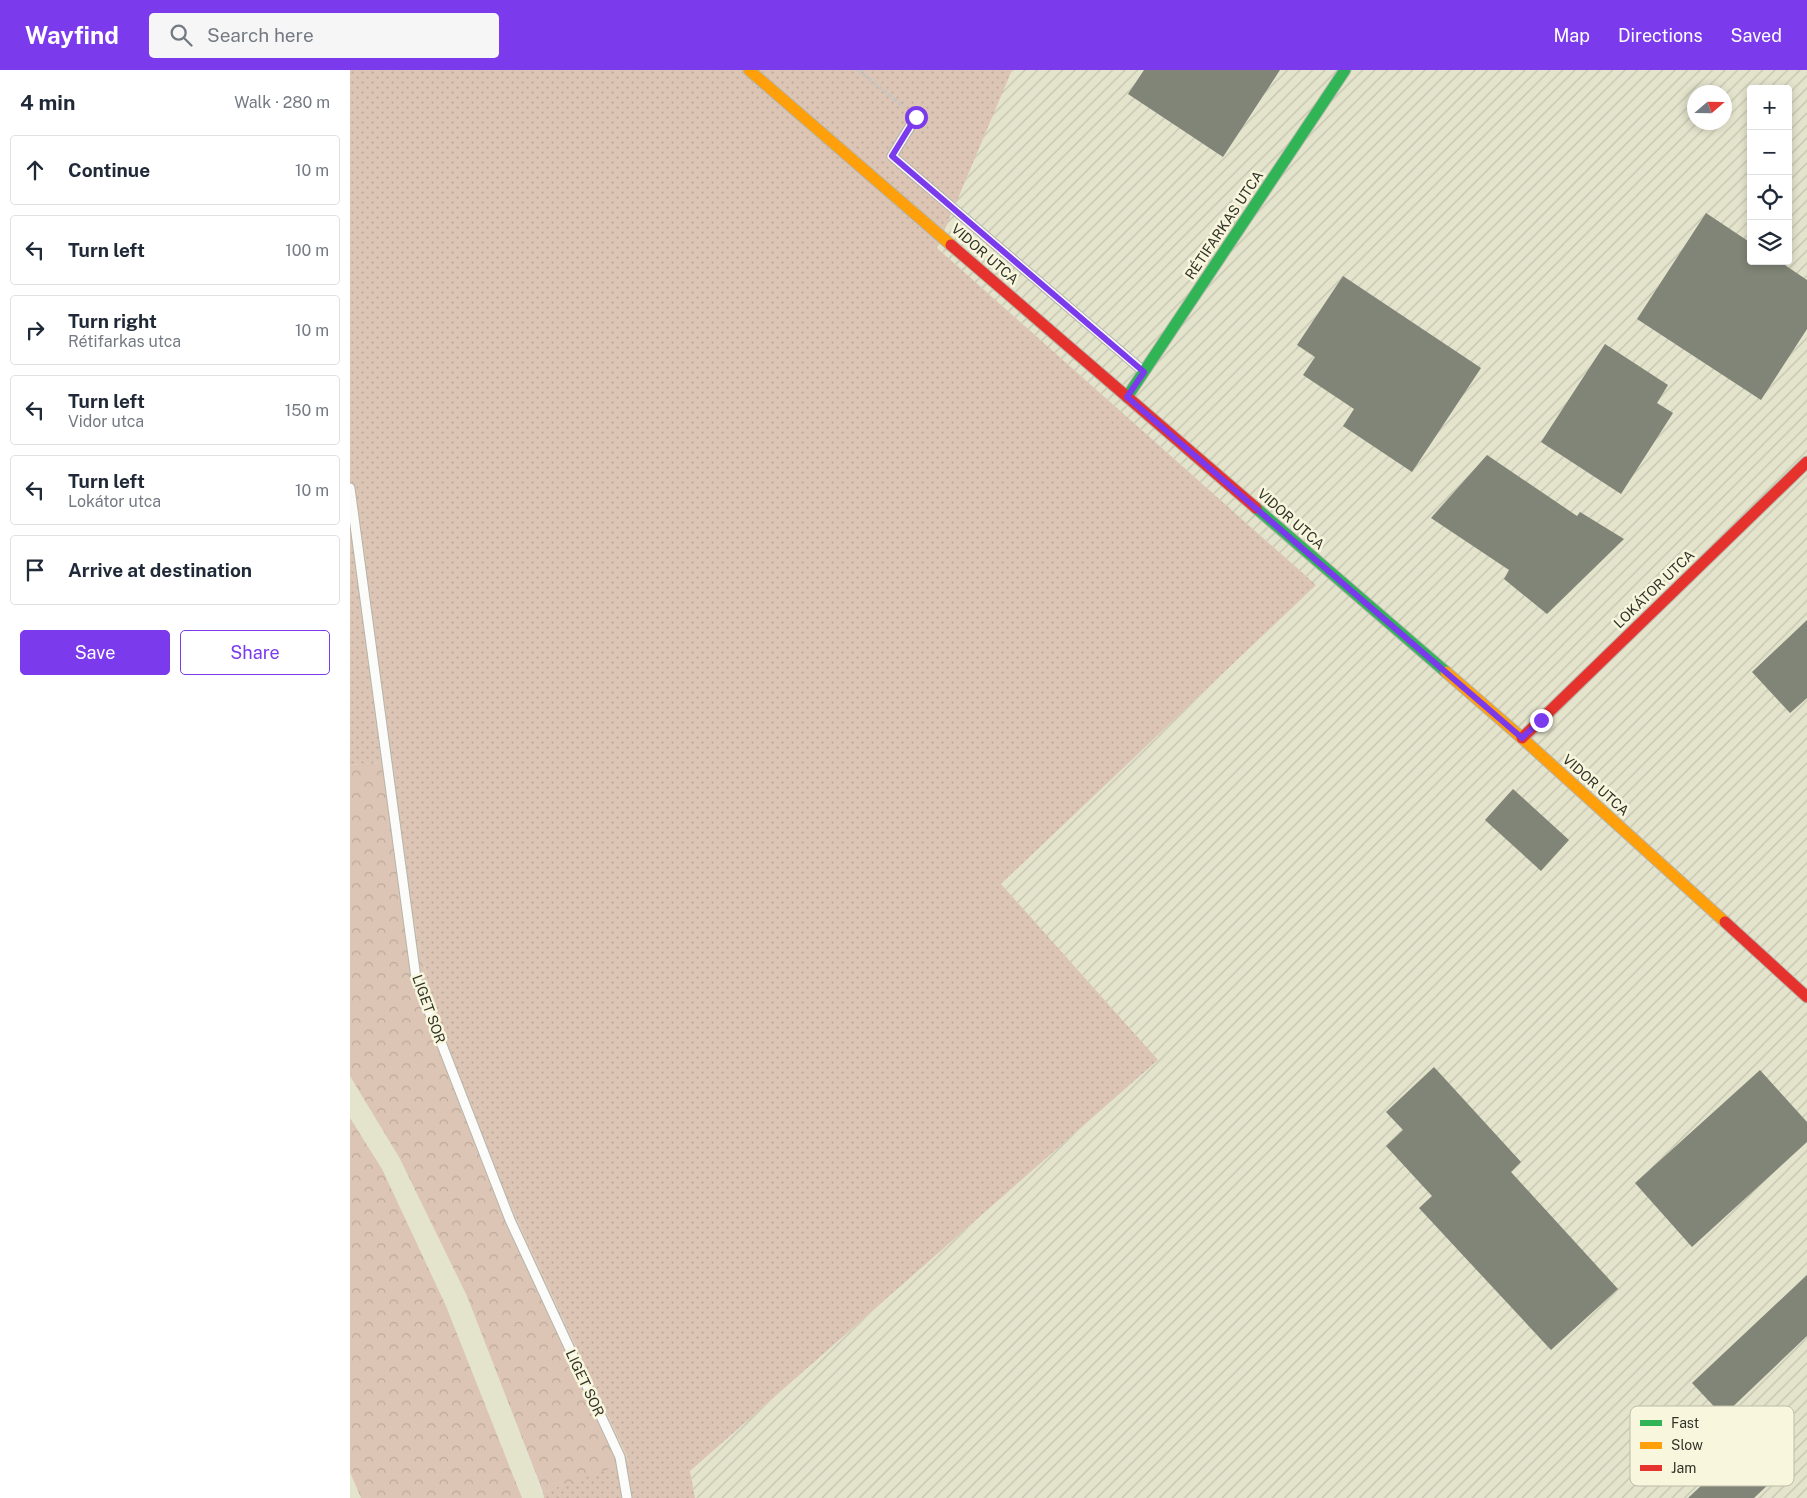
<!DOCTYPE html>
<meta charset="utf-8">
<style>
body{margin:0;font-family:"Public Sans",sans-serif;background:#f6f6f7;color:#1f2937}
.controls{position:absolute;right:15px;top:15px;display:grid;overflow:hidden;border-radius:5px;box-shadow:0 2px 8px #0003}
.controls button{width:45px;height:45px;display:grid;place-items:center;padding:0;border:0;border-bottom:1px solid #e0e1e3;background:#fff;color:#1f2937;font:25px sans-serif}
.compass{position:absolute;left:1337px;top:15px;width:45px;height:45px;border-radius:50%;background:#fff;box-shadow:0 2px 8px #0003;rotate:70deg}
.stop{position:absolute;width:15px;height:15px;margin:-11px;border:4px solid #7c3aed;border-radius:50%;background:#fff}
.stop.end{background:#7c3aed;border-color:#fff;box-shadow:0 1px 5px #0008}
.list{margin:0;padding:0;list-style:none}
h2{display:flex;justify-content:space-between;align-items:center;height:65px;margin:0;padding:0 20px;font-size:21px}
h2 small{font-size:16px;font-weight:400;color:#747a83}
.list li{display:grid;grid-template-columns:32px 1fr auto;gap:15px;align-items:center;box-sizing:border-box;height:70px;margin:0 10px 10px;padding:0 10px;border:1px solid #e0e1e3;border-radius:5px}
.list b{display:block;font-size:19px;white-space:nowrap}
.list p{margin:0;font-size:16px;white-space:nowrap;color:#747a83}
.list em{font-size:16px;font-style:normal;color:#747a83}
.actions{display:flex;gap:10px;padding:15px 20px}
.actions a{flex:1;padding:11px 0;border:1px solid #7c3aed;border-radius:5px;text-align:center;font-size:18px;color:#7c3aed}
.actions .main{background:#7c3aed;color:#fff}
.icon{flex:none;width:28px;height:28px;fill:none;stroke:currentColor;stroke-width:2;stroke-linecap:round;stroke-linejoin:round}
.map{position:relative;flex:none;width:1457px;height:1428px;overflow:hidden}
header{display:flex;align-items:center;gap:30px;box-sizing:border-box;height:70px;padding:0 25px;background:#7c3aed;color:#fff}
header strong{font-size:24px}
nav{display:flex;gap:28px;margin-inline-start:auto;font-size:18px}
.search{width:350px;height:45px;background:#f6f6f7;display:flex;align-items:center;gap:12px;box-sizing:border-box;padding:0 18px;border-radius:5px;color:#747a83;font-size:19px}
main{display:flex}
aside{flex:1;background:#fff}
.map>svg:first-child{display:block}
.built{fill:#e4e3cc}
.industrial{fill:url(#industrial-furrows);fill-rule:evenodd}
.green{fill:url(#green-dots)}
.forest{fill:url(#forest-crowns)}
.building{fill:#808577}
.lines{fill:none;stroke-linecap:round;stroke-linejoin:round}
.lane-casing{stroke:#b6b5ab;stroke-width:11}
.fast-casing{stroke:#b6b5ab;stroke-width:13}
.slow-casing{stroke:#b6b5ab;stroke-width:13}
.jam-casing{stroke:#b6b5ab;stroke-width:13}
.path{stroke:#c6c6c2;stroke-width:3;stroke-dasharray:4 2.5;stroke-linecap:butt}
.lane{stroke:#fbfbf9;stroke-width:9}
.fast{stroke:#30b455;stroke-width:11}
.slow{stroke:#ff9f0a;stroke-width:11}
.jam{stroke:#e5322d;stroke-width:11}
.route{stroke:#7c3aed;stroke-width:6}
.labels{text-anchor:middle;stroke-width:5;stroke-linejoin:round;paint-order:stroke}
.street-label{font-size:14px;fill:#333329;stroke:#f8f7de}
.key{fill:#f8f7de;stroke:#bdbca8;stroke-width:1}
.key-label{font-size:14px;fill:#333329}
</style>
<header>
<strong>Wayfind</strong>
<div class="search"><svg class="icon" aria-label="search" viewBox="0 0 24 24"><circle cx="10" cy="10" r="6"/><path d="M15 15l6 6"/></svg>Search here</div>
<nav><a>Map</a><a>Directions</a><a>Saved</a></nav>
</header>
<main>
<aside>
<h2>4 min<small>Walk · 280 m</small></h2>
<ul class="list">
<li><svg class="icon" aria-label="ahead" viewBox="0 0 24 24"><path d="M12 20V5M6 11l6-6 6 6"/></svg><div><b>Continue</b></div><em>10 m</em></li>
<li><svg class="icon" aria-label="left" viewBox="0 0 24 24"><path d="M17 20v-9H6M10 6l-5 5 5 5"/></svg><div><b>Turn left</b></div><em>100 m</em></li>
<li><svg class="icon" aria-label="right" viewBox="0 0 24 24"><path d="M7 20v-9h11M14 6l5 5-5 5"/></svg><div><b>Turn right</b><p>Rétifarkas utca</p></div><em>10 m</em></li>
<li><svg class="icon" aria-label="left" viewBox="0 0 24 24"><path d="M17 20v-9H6M10 6l-5 5 5 5"/></svg><div><b>Turn left</b><p>Vidor utca</p></div><em>150 m</em></li>
<li><svg class="icon" aria-label="left" viewBox="0 0 24 24"><path d="M17 20v-9H6M10 6l-5 5 5 5"/></svg><div><b>Turn left</b><p>Lokátor utca</p></div><em>10 m</em></li>
<li><svg class="icon" aria-label="arrive" viewBox="0 0 24 24"><path d="M6 21V4h12l-3 4 3 4H6"/></svg><div><b>Arrive at destination</b></div></li>
</ul>
<div class="actions"><a class="main">Save</a><a>Share</a></div>
</aside>
<div class="map">
<svg width="1457" height="1428" viewBox="0 0 1457 1428">
<defs>
<pattern id="industrial-furrows" width="10" height="10" patternUnits="userSpaceOnUse" patternTransform="scale(1.25)"><rect width="10" height="10" fill="#e4e3cc"/><path d="M-1 1l2-2M0 10L10 0M9 11l2-2" fill="none" stroke="#c4c3af"/></pattern>
<pattern id="green-dots" width="8" height="8" patternUnits="userSpaceOnUse" patternTransform="scale(1.25)"><rect width="8" height="8" fill="#dcc5b4"/><path d="M2 2h.1M6 6h.1" fill="none" stroke="#bdaa9b" stroke-width="1.8" stroke-linecap="round"/></pattern>
<pattern id="forest-crowns" width="20" height="18" patternUnits="userSpaceOnUse" patternTransform="scale(1.25)"><rect width="20" height="18" fill="#dcc5b4"/><path d="M2 6a3 3 0 1 1 6 0M12 15a3 3 0 1 1 6 0" fill="none" stroke="#bdaa9b"/></pattern>
</defs>
<rect width="100%" height="100%" fill="#e4e4d7"/>
<path class="built" d="M0,1006L49,1087L117,1226L194,1428H172L96,1236L32,1099L0,1048Z
M0,1402L11,1428H0Z"/>
<path class="industrial" d="M662,0H1457V1428H345L340,1401L808,990L651,814L966,515L586,177ZM1401,19H1438V191H1401ZM1344,22H1374V52H1344Z"/>
<path class="green" d="M0,0H662L587,178L966,515L651,814L808,990L340,1401L345,1428H194L193,1422L279,1391L99,1003L60,835L42,691L0,695Z"/>
<path class="forest" d="M42,691L60,835L99,1003L279,1392L193,1422L117,1226L49,1087L0,1006V695Z
M0,1048L32,1099L96,1236L172,1428H11L0,1402Z"/>
<path class="building" d="M794,0H930L873,87L778,24Z
M1356,143L1401,173V191H1429L1457,210V259L1411,330L1287,249Z
M993,206L1131,298L1062,402L993,356L1004,339L953,305L965,287L947,275Z
M1255,274L1318,315L1307,333L1323,343L1271,424L1191,372Z
M1137,385L1227,446L1230,442L1274,469L1197,544L1154,509L1159,500L1081,448Z
M1457,550V628L1440,643L1402,602Z
M1163,719L1219,770L1191,801L1135,750Z
M1084,997L1171,1092L1161,1102L1268,1219L1201,1280L1069,1138L1082,1126L1036,1076L1053,1060L1036,1042Z
M1410,1000L1457,1052V1072L1342,1177L1285,1113Z
M1457,1205V1266L1373,1346L1342,1313Z
M1410,1361L1440,1394L1404,1428H1338Z"/>
<g class="lines">
<defs>
<path id="lane" d="M566,47L542,86L792,300
M0,418L66,908L160,1150L270,1387L277,1428"/>
<path id="fast" d="M777,327L995,0
M906,438L1096,602"/>
<path id="slow" d="M399,0L601,175
M1096,602L1172,668L1375,852"/>
<path id="jam" d="M601,175L906,438
M1172,668L1457,392
M1375,852L1457,927"/>
</defs>
<use href="#lane" class="lane-casing"/>
<use href="#fast" class="fast-casing"/>
<use href="#slow" class="slow-casing"/>
<use href="#jam" class="jam-casing"/>
<path class="path" d="M508,0L554,37"/>
<use href="#lane" class="lane"/>
<use href="#fast" class="fast"/>
<use href="#slow" class="slow"/>
<use href="#jam" class="jam"/>
</g>
<g class="lines">
<path class="route" d="M566,47L542,86L794,302L777,327L1172,668L1191,650"/>
</g>
<g class="labels">
<g class="street-label">
<text transform="translate(874 155) rotate(-56)" y="5">RÉTIFARKAS UTCA</text>
<text transform="translate(635 184) rotate(41)" y="5">VIDOR UTCA</text>
<text transform="translate(941 449) rotate(41)" y="5">VIDOR UTCA</text>
<text transform="translate(1304 519) rotate(-44)" y="5">LOKÁTOR UTCA</text>
<text transform="translate(1246 715) rotate(42)" y="5">VIDOR UTCA</text>
<text transform="translate(79 939) rotate(70)" y="5">LIGET SOR</text>
<text transform="translate(235 1313) rotate(65)" y="5">LIGET SOR</text>
</g>
</g>
<rect x="1280" y="1336" width="164" height="80" rx="8" class="key"/>
<rect x="1290" y="1350" width="22" height="6" fill="#30b455"/>
<rect x="1290" y="1372" width="22" height="7" fill="#ff9f0a"/>
<rect x="1290" y="1395" width="22" height="6" fill="#e5322d"/>
<g class="key-label">
<text x="1321" y="1358">Fast</text>
<text x="1321" y="1380">Slow</text>
<text x="1321" y="1403">Jam</text>
</g>
</svg>
<div class="controls">
<button>+</button>
<button>−</button>
<button><svg class="icon" aria-label="locate" viewBox="0 0 24 24"><circle cx="12" cy="12" r="6"/><path d="M12 2v4M12 18v4M2 12h4M18 12h4"/></svg></button>
<button><svg class="icon" aria-label="layers" viewBox="0 0 24 24"><path d="M12 4l9 5-9 5-9-5zM3 14l9 5 9-5"/></svg></button>
</div>
<svg class="compass" viewBox="-18 -18 36 36"><path d="M0-13l5 13h-10z" fill="#e53935"/><path d="M0 13l5-13h-10z" fill="#747a83"/></svg>
<div class="stop" style="left:566px;top:47px"></div>
<div class="stop end" style="left:1191px;top:650px"></div>
</div>
</main>
